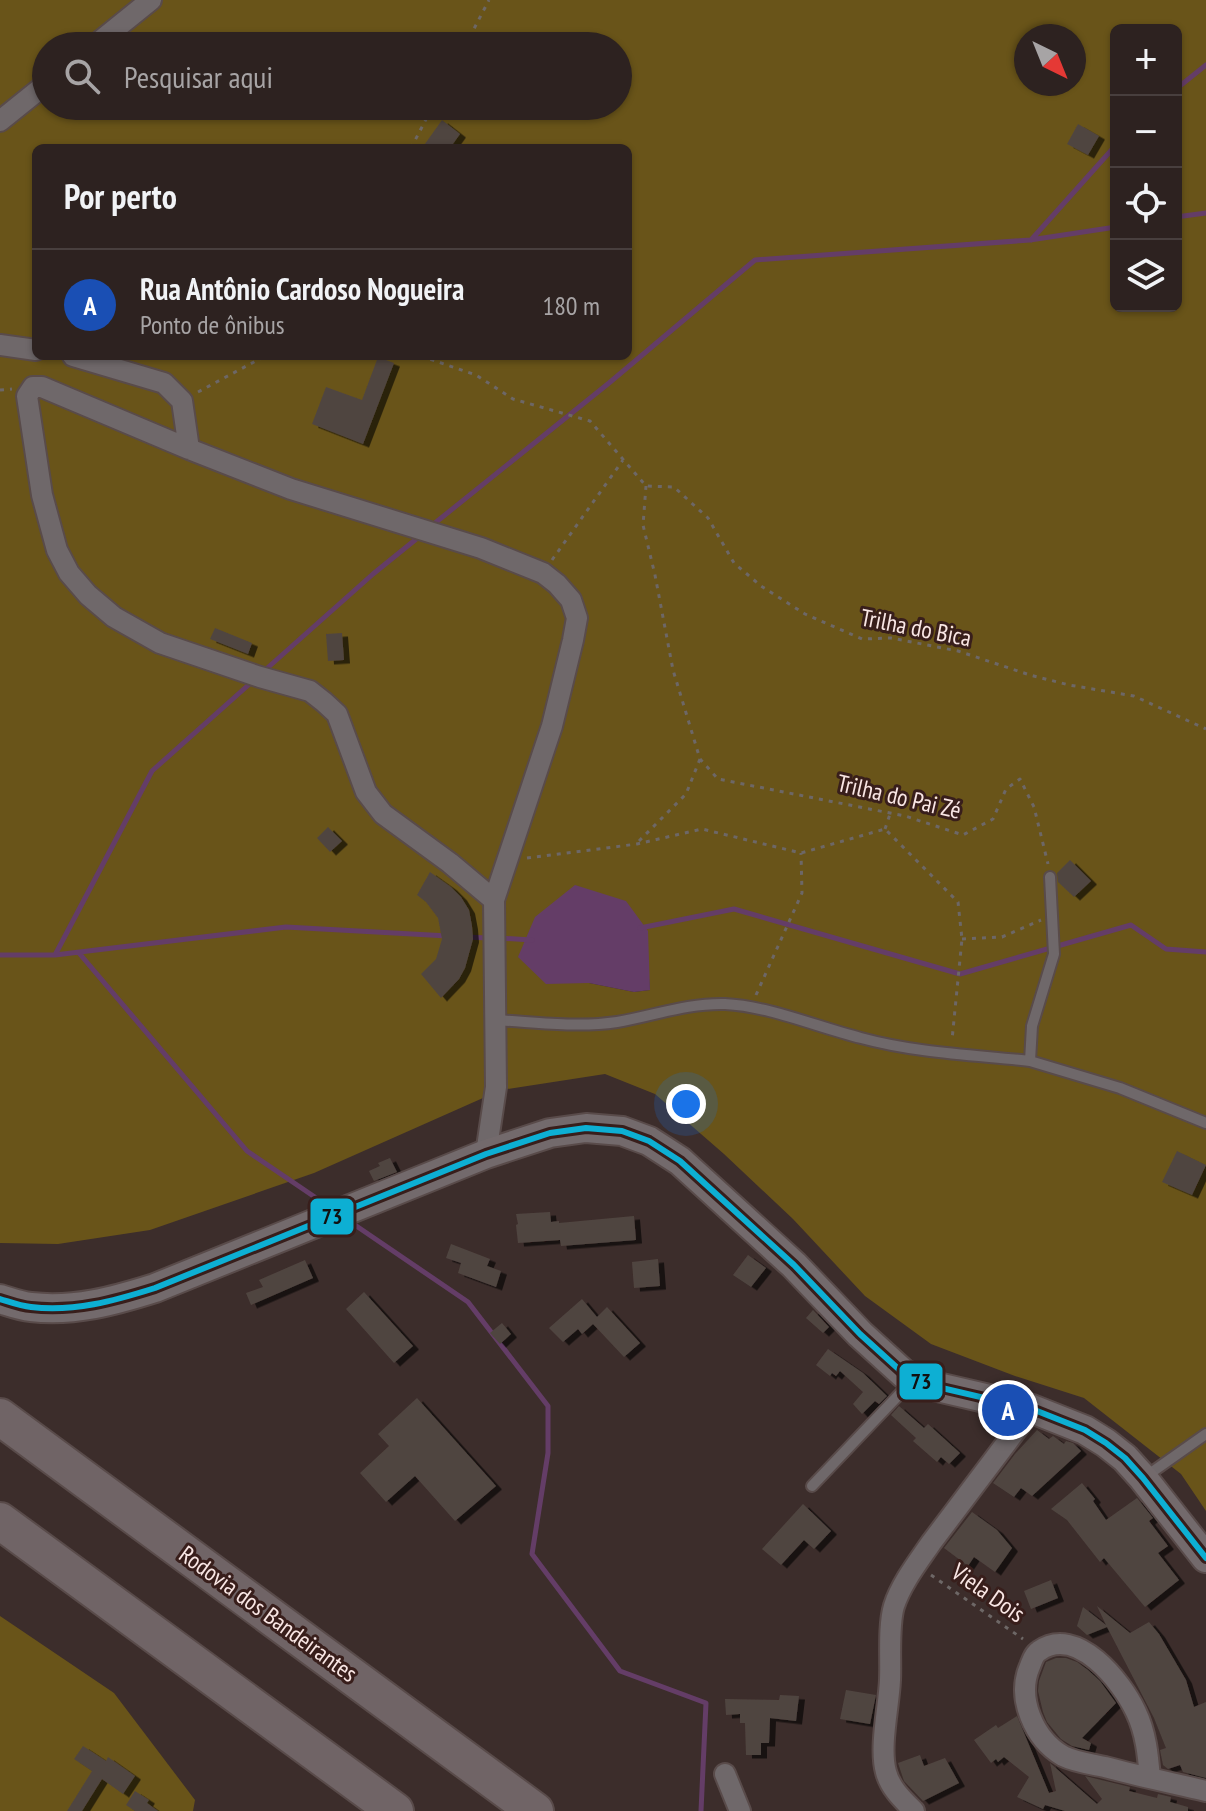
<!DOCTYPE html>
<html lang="pt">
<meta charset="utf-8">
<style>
body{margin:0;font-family:"PT Sans Narrow",sans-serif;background:#392f2d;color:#f1f3f6}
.controls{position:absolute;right:24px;top:24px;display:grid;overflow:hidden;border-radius:12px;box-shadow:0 2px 6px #0004}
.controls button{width:72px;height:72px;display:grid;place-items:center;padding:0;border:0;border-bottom:2px solid #483f3e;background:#2d2220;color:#f1f3f6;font:40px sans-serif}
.compass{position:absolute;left:1014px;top:24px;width:72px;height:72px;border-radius:50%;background:#2d2220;box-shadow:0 2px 6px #0004;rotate:137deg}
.you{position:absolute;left:686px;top:1104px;width:28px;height:28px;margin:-20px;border:6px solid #fff;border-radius:50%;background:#1a73e8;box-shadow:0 0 0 12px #1a73e833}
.badge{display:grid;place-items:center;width:52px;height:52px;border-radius:50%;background:#b7a5a3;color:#fff;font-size:26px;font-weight:700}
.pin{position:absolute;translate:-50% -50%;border:4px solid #fff;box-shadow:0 2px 8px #0006}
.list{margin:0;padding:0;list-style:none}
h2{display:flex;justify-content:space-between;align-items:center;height:104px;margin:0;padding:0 32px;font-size:34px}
h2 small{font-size:26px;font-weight:400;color:#a7a4a5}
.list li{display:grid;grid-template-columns:52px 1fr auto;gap:24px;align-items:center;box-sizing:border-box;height:112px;padding:0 32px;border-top:2px solid #483f3e}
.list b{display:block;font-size:30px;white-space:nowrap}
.list p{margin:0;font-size:26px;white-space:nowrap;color:#a7a4a5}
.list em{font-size:26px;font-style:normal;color:#a7a4a5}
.icon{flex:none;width:44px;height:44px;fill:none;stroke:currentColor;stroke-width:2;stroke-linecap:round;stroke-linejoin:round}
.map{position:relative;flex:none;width:1206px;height:1811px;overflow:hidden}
.search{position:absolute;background:#2d2220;box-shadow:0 2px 6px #0004;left:32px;top:32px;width:600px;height:88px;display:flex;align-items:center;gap:20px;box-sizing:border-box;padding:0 28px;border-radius:44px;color:#a7a4a5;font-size:30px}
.panel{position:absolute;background:#2d2220;box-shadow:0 2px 6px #0004;left:32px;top:144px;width:600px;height:216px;border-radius:12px}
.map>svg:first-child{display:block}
.forest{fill:#695419;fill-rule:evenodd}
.water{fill:#643d67}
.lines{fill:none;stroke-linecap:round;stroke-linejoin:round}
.stream{stroke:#643d67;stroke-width:5}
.building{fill:#504540;filter:url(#shadow)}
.lane-casing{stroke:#594b4a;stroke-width:14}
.street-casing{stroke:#594b4a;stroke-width:24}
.secondary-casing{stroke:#594b4a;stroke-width:32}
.highway-casing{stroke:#594b4a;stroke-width:40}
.path{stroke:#6d6766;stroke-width:3;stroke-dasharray:4 6;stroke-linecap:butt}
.lane{stroke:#6f686a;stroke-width:10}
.street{stroke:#6f686a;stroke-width:20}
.secondary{stroke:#736a6c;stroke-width:28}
.highway{stroke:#706466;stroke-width:36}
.bus-1-casing{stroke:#381e1b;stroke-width:12}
.bus-1{stroke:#0dafd3;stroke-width:6}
.labels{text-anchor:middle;stroke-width:6;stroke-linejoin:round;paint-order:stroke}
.street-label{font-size:24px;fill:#f9e6e4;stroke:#381e1b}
.line-badge{stroke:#381e1b;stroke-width:3}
.pale-badge-label{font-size:22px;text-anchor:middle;font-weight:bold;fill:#111}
</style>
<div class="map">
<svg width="1206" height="1811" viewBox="0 0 1206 1811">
<defs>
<filter id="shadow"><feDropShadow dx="6" dy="3.5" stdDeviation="0" flood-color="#0009"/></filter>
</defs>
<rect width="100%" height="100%" fill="#3c2d2b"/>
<path class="forest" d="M0,0H1206V1511L1181,1474L1084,1398L1015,1376L931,1344L865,1296L793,1219L724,1154L655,1094L605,1074L501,1090L314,1173L150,1230L58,1244L0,1243ZM1116,30H1176V306H1116ZM1026,36H1074V84H1026ZM46,46H618V106H46ZM36,148H628V356H36ZM648,967L650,990L634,992L589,983H546Z
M0,1616L114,1693L195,1800L193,1811H0Z"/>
<path class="water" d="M575,885L626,901L648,931L650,990L634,992L589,983L546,984L518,957L535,917Z"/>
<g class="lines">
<path class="stream" d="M1176,89L1206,65
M1176,217L1206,213
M1031,240L1116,145
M430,527L609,383L755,260L1030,240L1116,227
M264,671L373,574L420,536
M640,928L734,909L960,974L1131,925L1166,949L1206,952
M466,937L488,938
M498,938L532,940
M79,953L247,1151L328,1206
M0,955H55L286,927L448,936
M55,955L152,771L254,680
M349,1221L468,1302L548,1406V1453L532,1554L620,1671L706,1703L701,1811"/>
</g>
<path class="building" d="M442,120L460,134L450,148H422Z
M1078,124L1099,136L1088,155L1067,144Z
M378,357L394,363L363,444L312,424L326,387L362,400Z
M215,628L252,643L248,654L210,639Z
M342,633L344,660L328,661L326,634Z
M328,827L342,841L330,852L317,838Z
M1070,860L1091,881L1074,897L1058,882L1057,873Z
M430,872L451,887L461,897L469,910L472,926L473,939L465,968L459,979L441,998L421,974L436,959L442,939L438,918L426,902L417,895Z
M1177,1151L1206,1165L1192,1195L1162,1182Z
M390,1158L397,1172L374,1181L369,1171L380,1166L378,1163Z
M550,1212L551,1222L559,1221V1223L634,1216L636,1240L561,1246L560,1240L518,1243L516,1225L518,1224L516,1214Z
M451,1244L490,1259L487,1266L501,1271L496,1287L458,1273L461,1263L446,1258Z
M748,1255L766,1268L751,1287L733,1275Z
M658,1259L660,1286L634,1288L632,1262Z
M305,1260L313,1278L251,1305L246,1293L263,1287L259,1280Z
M364,1292L413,1346L394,1363L346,1309Z
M582,1299L597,1317L607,1307L640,1343L624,1357L593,1324L582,1334L578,1329L563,1342L549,1328Z
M813,1310L829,1327L823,1333L806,1318Z
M502,1323L511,1334L500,1344L490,1333Z
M828,1349L863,1373L887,1396L879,1404L875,1401L862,1414L853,1404L863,1392L840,1371L836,1376L832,1373L830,1376L816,1365Z
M417,1398L496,1486L455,1521L415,1476L386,1502L360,1473L389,1446L378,1434Z
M899,1406L924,1428L928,1424L960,1453L949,1464L941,1457L937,1462L913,1441L916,1438L891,1415Z
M1037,1430L1049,1439L1053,1436L1064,1444L1066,1441L1073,1443L1081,1451L1032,1496L1021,1488L1014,1497L993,1483L1015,1454Z
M1082,1483L1095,1499L1093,1501L1106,1520L1137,1498L1153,1518L1149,1521L1168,1546L1158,1553L1179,1580L1145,1607L1104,1558L1100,1562L1067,1520L1051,1509Z
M803,1504L831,1531L814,1549L804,1540L781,1565L762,1549Z
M972,1512L997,1530L1012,1548L995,1572L974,1557L968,1566L944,1548Z
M1051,1580L1058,1598L1031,1609L1024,1591Z
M1097,1606L1130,1633L1149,1622L1159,1634L1186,1680L1194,1707L1206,1702V1778L1183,1772L1180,1765L1168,1769L1163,1765L1160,1750L1166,1748L1154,1718L1107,1627L1087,1635L1077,1626L1083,1607L1106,1625Z
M1056,1658H1066L1077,1662L1088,1670L1100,1681L1116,1703L1082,1738L1091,1743L1089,1750L1072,1746L1061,1739L1047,1722L1043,1712L1038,1691L1039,1681L1046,1662Z
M846,1690L876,1695L870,1724L840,1719Z
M780,1695L799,1696L796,1721L770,1718L769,1743H761V1755H746L745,1723H740V1714L726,1715L725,1699L779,1700Z
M1017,1716L1049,1793L1056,1791L1050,1763L1097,1804L1102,1799L1085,1776L1130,1787L1129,1791L1157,1798L1158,1794L1171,1797L1170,1802L1188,1807V1811H1065L1045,1805L1043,1809L1017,1797L1029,1777L1004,1757L998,1762L996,1759L991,1763L974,1740L996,1725L998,1728Z
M83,1746L106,1761L108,1757L135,1776L123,1794L102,1779L82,1811H67L92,1771L74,1759Z
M920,1755L924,1766L945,1758L959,1783L923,1801L904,1781L898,1763Z
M135,1791L149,1800L147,1803L158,1811H135L126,1805Z"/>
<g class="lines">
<defs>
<path id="lane" d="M495,1020C535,1022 577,1028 617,1022C653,1016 687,1003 725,1004C769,1006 817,1027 861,1038C916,1053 974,1055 1030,1061L1120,1088L1206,1123
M1030,1061L1032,1026L1054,954L1050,877
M1145,1477L1206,1434
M812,1486L913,1380"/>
<path id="street" d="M94,46L151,0
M0,121L46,84
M0,345L36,350
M73,356L164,383L182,401L189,449
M486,1154L496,1087L494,900L552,726L573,640L577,618L571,600L557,584L543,573L481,548L291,489L189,449L42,387H33L27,396L42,495L57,550L69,573L88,595L114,617L160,643L260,677L310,691L324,702L337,714L366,792L383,814L450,863L494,900
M725,1774L740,1811
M1150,1778C1148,1755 1146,1733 1136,1712C1122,1682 1077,1624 1039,1651C1034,1654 1032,1661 1030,1666C1016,1698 1034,1739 1063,1756C1075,1762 1091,1764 1105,1767C1138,1776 1172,1783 1206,1791
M914,1811C903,1800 890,1788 886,1772C879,1747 889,1706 890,1680C891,1659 888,1626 894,1606C901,1584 918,1562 931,1543L1032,1409"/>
<path id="secondary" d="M0,1299C10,1302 20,1306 31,1307C74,1312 114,1301 155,1288L486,1154L550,1133L586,1128L622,1131L649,1141L680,1161L794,1265L860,1334L904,1374L929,1385L1032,1409L1085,1430L1106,1443L1125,1458L1143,1478L1206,1558"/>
<path id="highway" d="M0,1417L535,1811
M0,1521L395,1811"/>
</defs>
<use href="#lane" class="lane-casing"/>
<use href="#street" class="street-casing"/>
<use href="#secondary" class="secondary-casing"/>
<use href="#highway" class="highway-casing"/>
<path class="path" d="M465,46L489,0
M411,148L433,106
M421,356L476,375L513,399L590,421L646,486L674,487L708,518L734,563L761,586L805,614L862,639L891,638L958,651L1030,675L1069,685L1134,696L1206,729
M0,390L12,389
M198,392L265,356
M646,486L643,525L655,575L673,670L700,759L718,779L905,816L963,835L993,819L1006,789L1020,779L1034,807L1048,864
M552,560L623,460
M885,829L890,814
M639,841L686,794L700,759
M527,858L637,844L702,829L801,853L885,829L958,902L962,939L952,1040
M962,939L1002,937L1041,920
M756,995L802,893L801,853
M931,1575L1023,1639"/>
<use href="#lane" class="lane"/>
<use href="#street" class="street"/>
<use href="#secondary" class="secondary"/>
<use href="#highway" class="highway"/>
<defs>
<path id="bus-1" d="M0,1299C10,1302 20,1306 31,1307C74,1312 114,1301 155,1288L486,1154L550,1133L586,1128L622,1131L649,1141L680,1161L794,1265L860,1334L904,1374L929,1385L1032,1409L1085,1430L1106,1443L1125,1458L1143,1478L1206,1558"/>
</defs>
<use href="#bus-1" class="bus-1-casing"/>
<use href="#bus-1" class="bus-1"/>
</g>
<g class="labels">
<g class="street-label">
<text transform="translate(916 628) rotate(11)" y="8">Trilha do Bica</text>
<text transform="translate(899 797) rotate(13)" y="8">Trilha do Pai Zé</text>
<text transform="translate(988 1593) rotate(35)" y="8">Viela Dois</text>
<text transform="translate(268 1614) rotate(36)" y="8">Rodovia dos Bandeirantes</text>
</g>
</g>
<g class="line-badge">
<rect x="309" y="1197" width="46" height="39" rx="8" fill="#0dafd3"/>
<rect x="898" y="1362" width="46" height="39" rx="8" fill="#0dafd3"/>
</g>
<g class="pale-badge-label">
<text x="332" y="1224">73</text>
<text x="921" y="1389">73</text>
</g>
</svg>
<div class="controls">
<button>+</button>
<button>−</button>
<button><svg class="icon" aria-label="locate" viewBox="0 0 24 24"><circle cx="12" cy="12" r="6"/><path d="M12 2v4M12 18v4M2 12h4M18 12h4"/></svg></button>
<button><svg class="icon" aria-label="layers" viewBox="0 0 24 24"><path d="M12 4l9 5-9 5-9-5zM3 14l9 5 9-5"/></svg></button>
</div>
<svg class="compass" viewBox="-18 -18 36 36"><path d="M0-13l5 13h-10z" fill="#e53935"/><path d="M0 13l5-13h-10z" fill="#a7a4a5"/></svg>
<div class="you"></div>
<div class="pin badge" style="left:1008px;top:1410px;background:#1a4fb4">A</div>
<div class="search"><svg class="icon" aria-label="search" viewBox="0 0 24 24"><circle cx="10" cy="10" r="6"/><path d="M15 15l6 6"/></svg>Pesquisar aqui</div>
<section class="panel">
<h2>Por perto<small></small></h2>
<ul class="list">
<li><span class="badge" style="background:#1a4fb4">A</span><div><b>Rua Antônio Cardoso Nogueira</b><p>Ponto de ônibus</p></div><em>180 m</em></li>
</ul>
</section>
</div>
